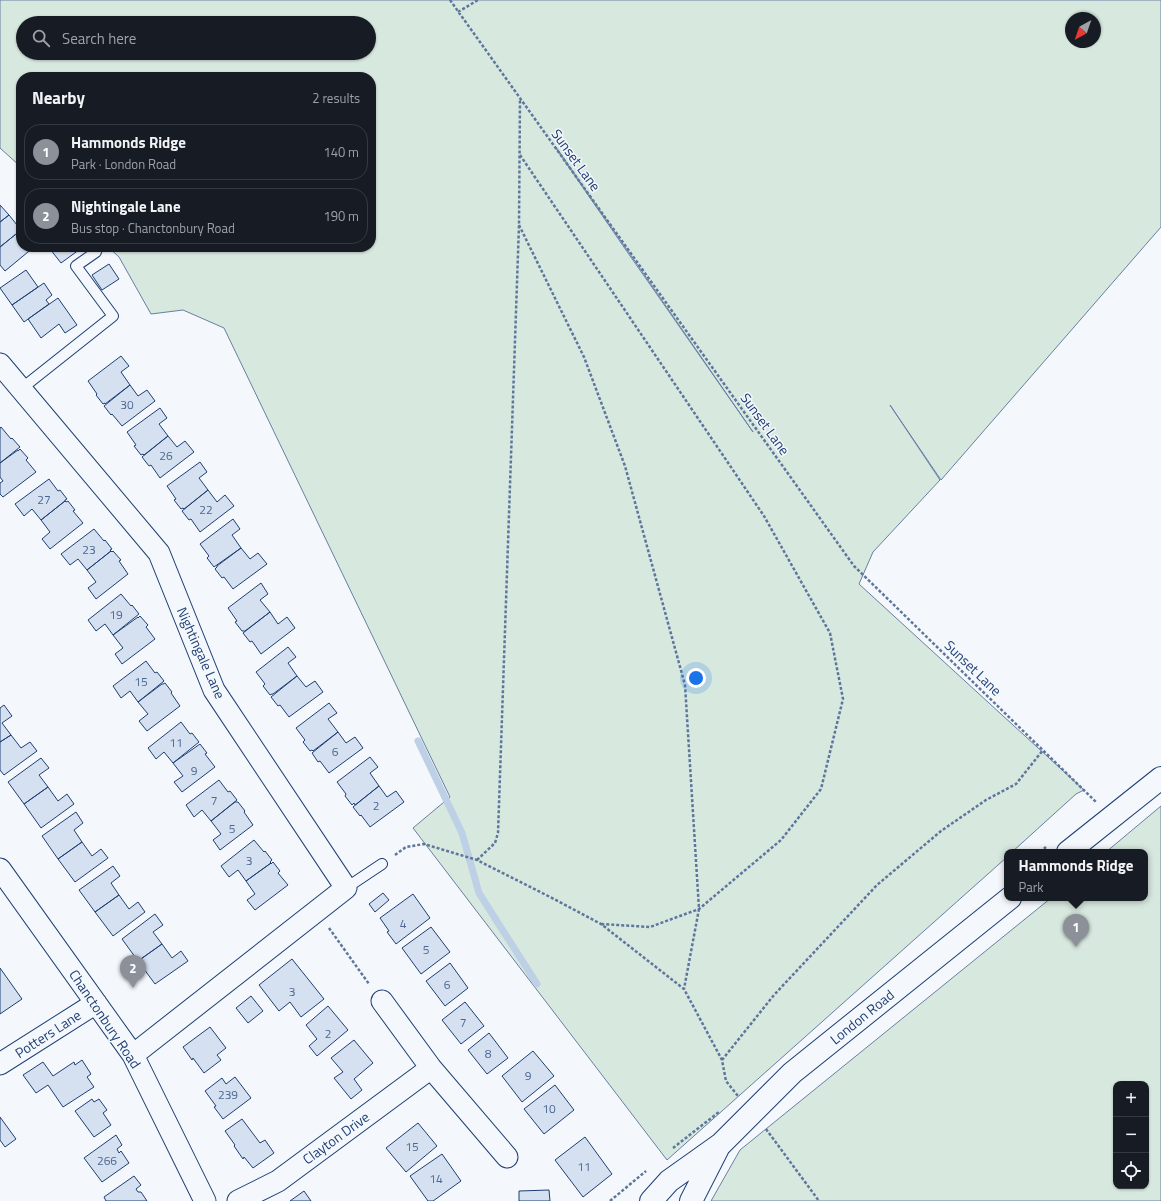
<!DOCTYPE html>
<meta charset="utf-8">
<style>
body{margin:0;font-family:"Titillium Web",sans-serif;background:#242831;color:#f1f3f6}
.controls{position:absolute;right:12px;bottom:12px;display:grid;overflow:hidden;border-radius:8px;box-shadow:0 1px 3px #0004}
.controls button{width:36px;height:36px;display:grid;place-items:center;padding:0;border:0;border-bottom:1px solid #363941;background:#171b24;color:#f1f3f6;font:20px sans-serif}
.compass{position:absolute;left:1065px;top:12px;width:36px;height:36px;border-radius:50%;background:#171b24;box-shadow:0 1px 3px #0004;rotate:220deg}
.you{position:absolute;left:696px;top:678px;width:14px;height:14px;margin:-10px;border:3px solid #fff;border-radius:50%;background:#1a73e8;box-shadow:0 0 0 6px #1a73e833}
.badge{display:grid;place-items:center;width:26px;height:26px;border-radius:50%;background:#8c9099;color:#fff;font-size:13px;font-weight:700}
.pin{position:absolute;translate:-50% -33px;filter:drop-shadow(0 1px 2px #0008)}
.pin::after{content:'';position:absolute;top:21px;width:14px;height:12px;background:inherit;clip-path:polygon(0 0,100% 0,50% 100%)}
.popup{position:absolute;left:1004px;top:849px;width:144px;height:52px;box-sizing:border-box;display:grid;place-content:center;border-radius:8px;background:#171b24;filter:drop-shadow(0 1px 3px #0005);font-size:13px;white-space:nowrap;color:#9ea1a6}
.popup b{font-size:15px;color:#f1f3f6}
.popup::after{content:'';position:absolute;left:50%;top:100%;margin-left:-8px;border:8px solid transparent;border-top-color:#171b24}
.list{margin:0;padding:0;list-style:none}
h2{display:flex;justify-content:space-between;align-items:center;height:52px;margin:0;padding:0 16px;font-size:17px}
h2 small{font-size:13px;font-weight:400;color:#9ea1a6}
.list li{display:grid;grid-template-columns:26px 1fr auto;gap:12px;align-items:center;box-sizing:border-box;height:56px;margin:0 8px 8px;padding:0 8px;border:1px solid #363941;border-radius:16px}
.list b{display:block;font-size:15px;white-space:nowrap}
.list p{margin:0;font-size:13px;white-space:nowrap;color:#9ea1a6}
.list em{font-size:13px;font-style:normal;color:#9ea1a6}
.icon{flex:none;width:22px;height:22px;fill:none;stroke:currentColor;stroke-width:2;stroke-linecap:round;stroke-linejoin:round}
.map{position:relative;flex:none;width:1161px;height:1201px;overflow:hidden}
.search{position:absolute;background:#171b24;box-shadow:0 1px 3px #0004;left:16px;top:16px;width:360px;height:44px;display:flex;align-items:center;gap:10px;box-sizing:border-box;padding:0 14px;border-radius:22px;color:#9ea1a6;font-size:15px}
.panel{position:absolute;background:#171b24;box-shadow:0 1px 3px #0004;left:16px;top:72px;width:360px;height:180px;border-radius:16px}
.map>svg:first-child{display:block}
.green{fill:#d7e8df;stroke:#687fa3;fill-rule:evenodd}
.lines{fill:none;stroke-linecap:round;stroke-linejoin:round}
.stream{stroke:#bed0e5;stroke-width:7}
.building{fill:#d5e0f0;stroke:#1d3f73}
.lane-casing{stroke:#1d3f73;stroke-width:12}
.street-casing{stroke:#1d3f73;stroke-width:23}
.primary-casing{stroke:#1d3f73;stroke-width:24}
.path{stroke:#5e769c;stroke-width:2.5;stroke-dasharray:3 2;stroke-linecap:butt}
.lane{stroke:#f4f7fb;stroke-width:10}
.street{stroke:#f4f7fb;stroke-width:21}
.primary{stroke:#f4f7fb;stroke-width:22}
.labels{text-anchor:middle;stroke-width:3;stroke-linejoin:round;paint-order:stroke}
.number-label{font-size:12px;fill:#4b6792}
.street-label{font-size:14px;fill:#1d3f73;stroke:#f4f7fb}
</style>
<div class="map">
<svg width="1161" height="1201" viewBox="0 0 1161 1201">
<rect width="100%" height="100%" fill="#f4f7fb"/>
<path class="green" d="M0,0H1161V227L941,480L890,405L940,480L873,552L859,584L1084,790L1076,794L1012,852H1007V857L667,1160L413,828L450,797L224,328L183,310L151,314L119,257L108,247H371V77H21V167L0,148ZM1071,18H1095V42H1071ZM23,23H369V53H23ZM555,147H556L753,432L628,253Z
M1161,806V1201H711L740,1150L1051,898H1145V852H1106ZM1116,1084H1146V1186H1116Z"/>
<g class="lines">
<path class="stream" d="M418,741L462,833L479,893L537,984"/>
</g>
<path class="building" d="M0,205L9,215L0,222Z
M9,215L21,230L0,247V222Z
M21,230V247H34L5,271L0,265V247Z
M52,247H83L61,263L50,249Z
M109,264L119,279L102,290L92,275Z
M26,270L38,287L12,305L0,288Z
M44,283L52,295L46,300L49,304L24,322L12,305Z
M58,298L77,325L65,333L59,324L41,338L28,319Z
M121,356L129,366L121,372L130,385L105,404V403L103,404L96,395L97,394L88,381Z
M130,385L138,396L147,390L155,401L122,426L112,414L111,415L104,406Z
M160,408L167,418L159,424L168,436L144,455L143,454L141,455L134,446L136,445L127,432Z
M1,427L11,439L12,438L20,447L0,463V428Z
M168,436L177,447L185,441L194,452L160,478L151,465L149,466L142,457Z
M20,449L28,458L26,460L36,472L3,497L0,494V483L3,481L0,477V463L18,450V451Z
M200,462L207,472L199,478L208,490L184,509L183,508L181,509L174,500L176,499L167,486Z
M49,479L58,491L60,490L67,499L65,500V501L41,520L32,509L24,516L15,504Z
M208,490L217,502L225,495L234,506L200,532L191,519L189,520L182,511Z
M65,501L66,502L68,501L75,510L73,511L83,523L50,549L42,539L50,532L41,520Z
M233,519L240,529L232,535L241,548L214,567L207,558L209,556L200,544Z
M94,529L104,541L105,540L112,549L110,550L111,551L87,570L78,559L70,565L61,554Z
M241,548L250,559L258,553L267,564L233,589L224,577L222,578L215,569L217,567V566Z
M111,551L112,552L113,551L121,560L119,561L128,574L96,599L88,588L96,582L87,570Z
M261,583L268,594L260,600L270,612L245,631H242L235,622L237,621L228,608Z
M121,594L131,606L132,605L139,614L113,635L105,624L96,631L88,620Z
M270,612L278,624L287,617L295,628L261,654L252,641L250,642L243,633Z
M140,616L148,625L146,627L155,639L122,664L115,654L123,648L113,635L138,617V618Z
M288,647L296,657L288,663L297,676L273,694H272L270,695L263,686L265,684L256,672Z
M146,661L155,673L157,672L164,681L138,702L130,691L121,698L113,686Z
M297,676L306,687L315,681L323,692L289,717L280,705L278,706L271,697Z
M165,683L172,692L171,693L180,706L147,731L139,721L148,714L138,702L162,684H163Z
M329,703L337,713L328,719L338,732L313,751L312,750L310,751L303,742L305,740L296,728Z
M4,705L12,716L2,723L11,735L0,742V708Z
M181,722L190,734L192,733L199,742L173,763L164,752L156,759L148,748Z
M338,732L346,743L355,737L363,748L329,773L320,761L318,762L312,753Z
M11,735L21,748L30,742L37,751L4,775L0,770V742Z
M200,744L207,753L205,754L215,767L182,792L174,782L183,776L173,763Z
M370,757L378,767L370,773L379,786L355,805L354,803L352,805L345,796L346,794L337,782Z
M41,758L49,768L39,775L48,787L24,804L8,782Z
M219,780L228,792L230,791L237,800L211,821L202,810L194,817L186,805Z
M379,786L387,797L396,791L404,802L370,827L361,815L360,816L353,807Z
M48,787L58,801L67,794L74,804L41,828L24,804Z
M235,802H238L245,811L244,812L253,825L220,850L213,840L221,834L211,821Z
M76,812L83,823L74,830L82,842L58,859L42,836Z
M254,840L264,852L265,851L272,860L270,862L271,863L246,881L238,870L229,877L221,866Z
M82,842L92,856L101,849L108,858L75,882L58,859Z
M273,862L280,871L278,873L288,885L255,910L247,900L255,894L246,881L271,863V864Z
M113,866L120,876L111,883L119,895L95,912L79,890Z
M383,893L389,900L375,912L369,904Z
M413,894L430,918L396,944L387,932L389,931L380,918Z
M119,895L129,909L138,902L145,912L113,936L95,912Z
M155,914L163,925L153,932L162,944L138,961L122,939Z
M431,927L450,952L421,974L402,948Z
M162,944L172,958L181,951L188,961L155,984L138,961Z
M292,959L324,999L301,1017L290,1002L279,1011L259,985Z
M450,963L468,988L445,1006L426,981Z
M0,968L22,999L0,1014Z
M251,996L263,1011L248,1023L236,1008Z
M465,1002L484,1026L461,1044L442,1020Z
M328,1006L348,1030L317,1056L309,1046L317,1039L306,1025Z
M210,1027L226,1048L217,1055L221,1060L204,1073L193,1058L192,1060L183,1047Z
M489,1033L508,1058L487,1074L468,1050Z
M354,1040L373,1063L354,1079L362,1090L351,1099L334,1078L343,1072L331,1058Z
M533,1051L554,1076L522,1102L502,1076Z
M82,1060L91,1074L87,1077L94,1087L63,1107L48,1085L36,1093L23,1075L43,1062L53,1076L74,1062L75,1065Z
M235,1077L251,1098L223,1119L214,1107L216,1106L205,1091L222,1078L226,1084Z
M555,1085L574,1110L544,1134L524,1109Z
M92,1099L94,1102L99,1099L107,1110L103,1113L111,1125L94,1137L75,1111Z
M0,1117L16,1139L5,1147L0,1140Z
M242,1119L260,1143L265,1140L274,1153L253,1168L244,1157L243,1159L234,1146L235,1145L225,1131Z
M418,1123L437,1146L406,1172L386,1148Z
M116,1135L122,1145L117,1149L119,1153L121,1151L129,1163L102,1182L84,1158Z
M585,1137L612,1174L583,1197L555,1160Z
M442,1154L461,1181L433,1201H428L410,1176Z
M134,1176L141,1185L136,1189L138,1192H141L147,1201H106L104,1197Z
M549,1190L550,1201H519V1191Z
M304,1191L311,1201H290Z"/>
<g class="lines">
<defs>
<path id="lane" d="M21,389L113,316L76,266L96,252
M346,888L382,864"/>
<path id="street" d="M0,364L159,553L214,690L346,888L133,1055
M0,869L133,1055L205,1201
M382,1001L431,1068L507,1157
M0,1064L96,1003
M238,1201L278,1181L431,1068"/>
<path id="primary" d="M1068,852L1161,778
M651,1201L669,1181L721,1144L792,1073L1010,898
M691,1201L718,1148"/>
</defs>
<use href="#lane" class="lane-casing"/>
<use href="#street" class="street-casing"/>
<use href="#primary" class="primary-casing"/>
<path class="path" d="M450,0L854,566L1096,802
M458,12L478,0
M520,155L764,516L830,633L843,699L821,789L781,840L699,909L650,927L601,924
M519,225L584,357L625,466L685,685L699,909L684,989
M1040,852L1046,847
M395,855L406,847L424,844L477,860L554,899L601,924L684,989L722,1060L726,1081L738,1096
M477,860L495,843L498,833L519,225L520,99
M329,928L369,984
M722,1060L774,995L877,885L941,831L986,800L1016,784L1043,750
M766,1129L819,1201
M673,1148L719,1112
M610,1201L646,1171"/>
<use href="#lane" class="lane"/>
<use href="#street" class="street"/>
<use href="#primary" class="primary"/>
</g>
<g class="labels">
<g class="number-label">
<text x="127" y="409">30</text>
<text x="166" y="460">26</text>
<text x="44" y="504">27</text>
<text x="206" y="514">22</text>
<text x="89" y="554">23</text>
<text x="116" y="619">19</text>
<text x="141" y="686">15</text>
<text x="176" y="747">11</text>
<text x="335" y="756">6</text>
<text x="194" y="775">9</text>
<text x="214" y="805">7</text>
<text x="376" y="810">2</text>
<text x="232" y="833">5</text>
<text x="249" y="865">3</text>
<text x="403" y="928">4</text>
<text x="426" y="954">5</text>
<text x="447" y="989">6</text>
<text x="292" y="996">3</text>
<text x="463" y="1027">7</text>
<text x="328" y="1038">2</text>
<text x="488" y="1058">8</text>
<text x="528" y="1080">9</text>
<text x="228" y="1099">239</text>
<text x="549" y="1113">10</text>
<text x="412" y="1151">15</text>
<text x="107" y="1165">266</text>
<text x="584" y="1171">11</text>
<text x="436" y="1183">14</text>
</g>
<g class="street-label">
<text transform="translate(576 160) rotate(54)" y="5">Sunset Lane</text>
<text transform="translate(765 424) rotate(54)" y="5">Sunset Lane</text>
<text transform="translate(201 653) rotate(66)" y="5">Nightingale Lane</text>
<text transform="translate(973 668) rotate(44)" y="5">Sunset Lane</text>
<text transform="translate(862 1017) rotate(-39)" y="5">London Road</text>
<text transform="translate(105 1019) rotate(56)" y="5">Chanctonbury Road</text>
<text transform="translate(48 1034) rotate(-33)" y="5">Potters Lane</text>
<text transform="translate(336 1138) rotate(-36)" y="5">Clayton Drive</text>
</g>
</g>
</svg>
<div class="controls">
<button>+</button>
<button>−</button>
<button><svg class="icon" aria-label="locate" viewBox="0 0 24 24"><circle cx="12" cy="12" r="6"/><path d="M12 2v4M12 18v4M2 12h4M18 12h4"/></svg></button>
</div>
<svg class="compass" viewBox="-18 -18 36 36"><path d="M0-13l5 13h-10z" fill="#e53935"/><path d="M0 13l5-13h-10z" fill="#9ea1a6"/></svg>
<div class="you"></div>
<div class="pin badge" style="left:1076px;top:947px">1</div>
<div class="popup"><b>Hammonds Ridge</b>Park</div>
<div class="pin badge" style="left:133px;top:988px">2</div>
<div class="search"><svg class="icon" aria-label="search" viewBox="0 0 24 24"><circle cx="10" cy="10" r="6"/><path d="M15 15l6 6"/></svg>Search here</div>
<section class="panel">
<h2>Nearby<small>2 results</small></h2>
<ul class="list">
<li><span class="badge">1</span><div><b>Hammonds Ridge</b><p>Park · London Road</p></div><em>140 m</em></li>
<li><span class="badge">2</span><div><b>Nightingale Lane</b><p>Bus stop · Chanctonbury Road</p></div><em>190 m</em></li>
</ul>
</section>
</div>
